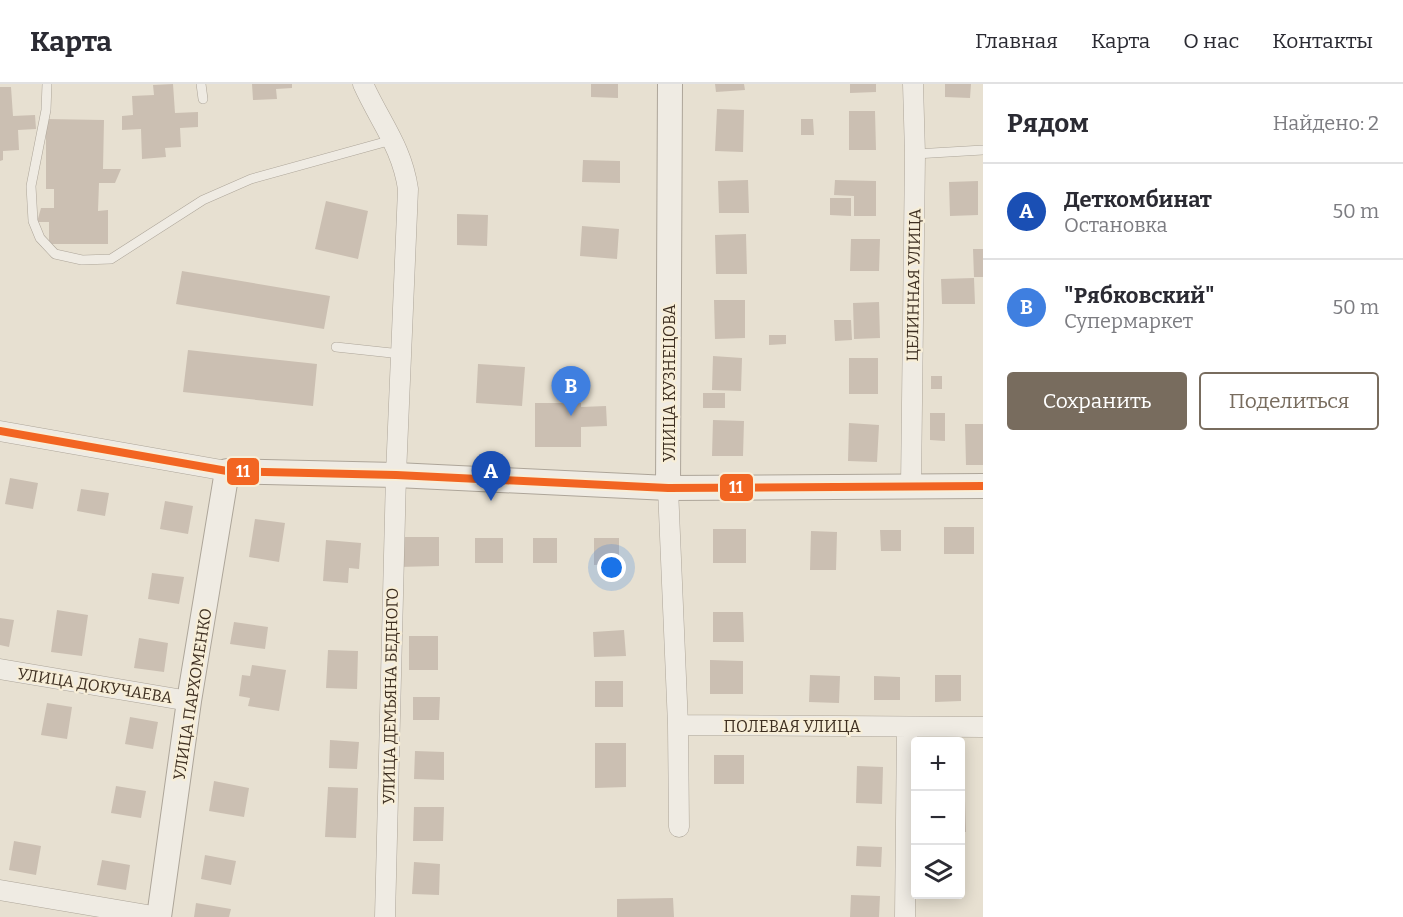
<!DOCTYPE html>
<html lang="ru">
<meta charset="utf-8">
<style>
body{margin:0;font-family:Bitter,serif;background:#f2f2f3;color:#2b2b33}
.controls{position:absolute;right:18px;bottom:18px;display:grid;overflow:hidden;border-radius:6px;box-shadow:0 3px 15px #0003}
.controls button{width:54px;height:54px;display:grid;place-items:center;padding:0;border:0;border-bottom:2px solid #e1e1e2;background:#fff;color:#2b2b33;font:30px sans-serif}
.you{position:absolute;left:612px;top:484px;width:21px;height:21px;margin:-15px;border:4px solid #fff;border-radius:50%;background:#1a73e8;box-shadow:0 0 0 9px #1a73e833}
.badge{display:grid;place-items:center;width:39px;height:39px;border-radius:50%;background:#786c5e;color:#fff;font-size:20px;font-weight:700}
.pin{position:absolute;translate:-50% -50px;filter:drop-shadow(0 2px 3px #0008)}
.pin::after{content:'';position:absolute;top:32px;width:21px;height:18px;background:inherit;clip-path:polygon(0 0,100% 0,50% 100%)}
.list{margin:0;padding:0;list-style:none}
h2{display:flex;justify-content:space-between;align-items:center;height:78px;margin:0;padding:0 24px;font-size:26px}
h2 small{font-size:20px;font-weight:400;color:#7c7c81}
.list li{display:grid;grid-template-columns:39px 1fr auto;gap:18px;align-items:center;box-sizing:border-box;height:96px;padding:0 24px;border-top:2px solid #e1e1e2}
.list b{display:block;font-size:22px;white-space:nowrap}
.list p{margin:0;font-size:20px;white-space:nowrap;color:#7c7c81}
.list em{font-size:20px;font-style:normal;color:#7c7c81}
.actions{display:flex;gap:12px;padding:18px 24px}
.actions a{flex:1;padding:14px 0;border:2px solid #786c5e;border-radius:6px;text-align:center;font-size:21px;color:#786c5e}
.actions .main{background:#786c5e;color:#fff}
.icon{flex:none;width:33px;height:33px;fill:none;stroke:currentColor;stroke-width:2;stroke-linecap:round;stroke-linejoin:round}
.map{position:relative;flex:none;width:983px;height:833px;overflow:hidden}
header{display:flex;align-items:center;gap:36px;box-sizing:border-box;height:84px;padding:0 30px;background:#fff;border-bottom:2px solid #e1e1e2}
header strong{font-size:28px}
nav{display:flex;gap:33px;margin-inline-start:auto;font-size:21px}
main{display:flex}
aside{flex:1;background:#fff}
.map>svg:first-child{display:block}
.building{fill:#cbbfb2}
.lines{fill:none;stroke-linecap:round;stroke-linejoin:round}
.service-casing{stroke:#ada599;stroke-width:10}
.minor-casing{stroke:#ada599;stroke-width:21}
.tertiary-casing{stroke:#ada599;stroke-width:26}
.service{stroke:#efebe3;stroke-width:9}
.minor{stroke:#efebe3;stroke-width:20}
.tertiary{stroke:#efebe3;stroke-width:24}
.bus-1-casing{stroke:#f7eed8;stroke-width:12}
.bus-1{stroke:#f26522;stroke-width:8}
.labels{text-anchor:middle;stroke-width:4.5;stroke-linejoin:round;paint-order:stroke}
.street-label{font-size:16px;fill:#3d2e20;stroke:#f7eed8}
.line-badge{stroke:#f7eed8;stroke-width:2}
.badge-label{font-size:16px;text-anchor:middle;font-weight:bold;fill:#fff}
</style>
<header>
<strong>Карта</strong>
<nav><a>Главная</a><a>Карта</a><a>О нас</a><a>Контакты</a></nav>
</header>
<main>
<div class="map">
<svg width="983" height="833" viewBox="0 0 983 833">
<rect width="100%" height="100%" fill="#e7e0d1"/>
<path class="building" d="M173,0L175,29L198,28V43L180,44L181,63L165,64L166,73L142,75L141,45L122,46V32L133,31L132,12L154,11L153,1Z
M252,0H292V4L276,5L277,15L253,16Z
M591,0H618V14L591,13Z
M715,0H744L745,6L716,8Z
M850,0H876V8L850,9Z
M945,0H971L970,14L945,13Z
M0,3H11L13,32L35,31L36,45L18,46L19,66L3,67V76L0,77Z
M717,25L744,26L743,68L715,67Z
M849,27H875L876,66H849Z
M46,35L104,36L103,85H121L115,99H99L98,127L108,126V160H49V138H37L41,124H54V105H46Z
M801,35H813L814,51H801Z
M583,76L620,77V99L582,98Z
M748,96L749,129H719L718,97Z
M835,96L876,97V132H854V112L834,111Z
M978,97V131L950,132L949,98Z
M830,114H851V132L830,131Z
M326,117L368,127L358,175L315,165Z
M457,130L488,131L487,162L457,161Z
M582,142L619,145L617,175L580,172Z
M746,150L747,190H716L715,151Z
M851,155H880L879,187H850Z
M973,165H983V193H974Z
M182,187L330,212L324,245L176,220Z
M974,194L975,220H942L941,195Z
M714,216H745V254L715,255Z
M879,218L880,254L854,255L853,219Z
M834,236H851L852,256L835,257Z
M769,251H786V260L769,261Z
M188,266L317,280L313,322L183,308Z
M713,272L742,274L741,307L712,306Z
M849,274H878V310H849Z
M478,280L525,283L522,322L476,319Z
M931,292H942V305H931Z
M703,309H725V324H703Z
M535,319H581V323L606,322L607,342L581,343V363H535Z
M930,329H945V357L930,356Z
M713,336L744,337L743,372H712Z
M849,339L879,341L877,378L848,377Z
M965,340H983V381H966Z
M10,394L38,399L33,425L5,420Z
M81,405L109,409L105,432L77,427Z
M165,417L193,422L188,450L160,445Z
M255,435L285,439L279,478L249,473Z
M944,443H974V470H944Z
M713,445H746V479H713Z
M880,446H901V467H881Z
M811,447L837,448L836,486H810Z
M398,453H439V482L398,483Z
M475,454H503V479H475Z
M533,454H557V479H533Z
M594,454H619V480L594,481Z
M326,456L361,459L359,485L349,484L348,499L323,497Z
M152,489L184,493L179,520L148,515Z
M57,526L88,531L82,572L51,568Z
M713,528H743L744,558H713Z
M0,534L14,536L9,563L0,561Z
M234,538L268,543L265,565L230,560Z
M624,546L626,572L594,573L593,548Z
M409,552H438V586H409Z
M139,554L168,559L164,588L134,584Z
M328,566L358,567L357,605L326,604Z
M710,576L743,577V610H710Z
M252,581L286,586L279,627L248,622L250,614L239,612L242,591L250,592Z
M810,591L840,592L839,619L809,618Z
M935,591H961V617L935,618Z
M874,592L900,593V616H874Z
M595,597H623V623H595Z
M413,613H440L439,636H413Z
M47,619L72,623L67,655L41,651Z
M130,633L158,638L153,665L125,660Z
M330,656L359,658L357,685L329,684Z
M595,659H626V703L595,704Z
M415,667L444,668V696L414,695Z
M714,671H744V700H714Z
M857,682L883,683L882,720L856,719Z
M214,697L249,704L244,733L209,727Z
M116,702L146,707L141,734L111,729Z
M328,703L358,704L356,754L325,753Z
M960,716H965L966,748H960Z
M414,723H444L443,757H413Z
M14,757L41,762L36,791L9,786Z
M857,762L882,763L881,783L856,782Z
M205,771L236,777L231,801L201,795Z
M102,776L130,781L126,806L97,801Z
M414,778L440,780L439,811L412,810Z
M851,811L880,812L879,833H850Z
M673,814L674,833H617V815Z
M196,819L231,825L229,833H194Z"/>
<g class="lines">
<defs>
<path id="service" d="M47,0L46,26L31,102L33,137L40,154L55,170L82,176L111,175L203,116L251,95L392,56
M201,0L203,15
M915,70L983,66
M336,263L401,270"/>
<path id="minor" d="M363,0C380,38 402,63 408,105L396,391L385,833
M0,347L227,387
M911,402L915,70L913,0
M668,404L678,641L679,743
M0,585L189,617
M678,641L983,643
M0,806L159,833
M905,833L907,643"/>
<path id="tertiary" d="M668,404L670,0
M159,833L189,617L227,387L396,391L668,404L983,402"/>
</defs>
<use href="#service" class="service-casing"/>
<use href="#minor" class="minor-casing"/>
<use href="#tertiary" class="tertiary-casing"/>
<use href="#service" class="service"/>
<use href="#minor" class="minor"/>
<use href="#tertiary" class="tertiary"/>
<defs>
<path id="bus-1" d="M0,347L227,387L396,391L668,404L983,402"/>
</defs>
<use href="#bus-1" class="bus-1-casing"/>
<use href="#bus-1" class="bus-1"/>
</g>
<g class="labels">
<g class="street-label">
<text transform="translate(913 201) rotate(-89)" y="6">ЦЕЛИННАЯ УЛИЦА</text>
<text transform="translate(669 299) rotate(-90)" y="6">УЛИЦА КУЗНЕЦОВА</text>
<text transform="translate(95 601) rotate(9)" y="6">УЛИЦА ДОКУЧАЕВА</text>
<text transform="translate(192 610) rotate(-81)" y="6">УЛИЦА ПАРХОМЕНКО</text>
<text transform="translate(390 612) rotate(-89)" y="6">УЛИЦА ДЕМЬЯНА БЕДНОГО</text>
<text x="792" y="648">ПОЛЕВАЯ УЛИЦА</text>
</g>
</g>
<g class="line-badge">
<rect x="226" y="373" width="34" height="29" rx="6" fill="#f26522"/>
<rect x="719" y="389" width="35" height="29" rx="6" fill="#f26522"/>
</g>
<g class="badge-label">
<text x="243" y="393">11</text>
<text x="736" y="409">11</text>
</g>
</svg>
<div class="controls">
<button>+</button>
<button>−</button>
<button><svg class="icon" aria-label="layers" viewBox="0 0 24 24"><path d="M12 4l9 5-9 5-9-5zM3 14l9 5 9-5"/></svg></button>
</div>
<div class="you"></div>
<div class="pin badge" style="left:491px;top:417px;background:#1a4fb4">A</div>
<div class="pin badge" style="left:571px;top:332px;background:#3f7fe0">B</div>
</div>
<aside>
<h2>Рядом<small>Найдено: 2</small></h2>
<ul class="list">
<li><span class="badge" style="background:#1a4fb4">A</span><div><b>Деткомбинат</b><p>Остановка</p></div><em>50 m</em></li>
<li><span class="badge" style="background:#3f7fe0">B</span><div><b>&quot;Рябковский&quot;</b><p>Супермаркет</p></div><em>50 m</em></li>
</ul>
<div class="actions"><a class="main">Сохранить</a><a>Поделиться</a></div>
</aside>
</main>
